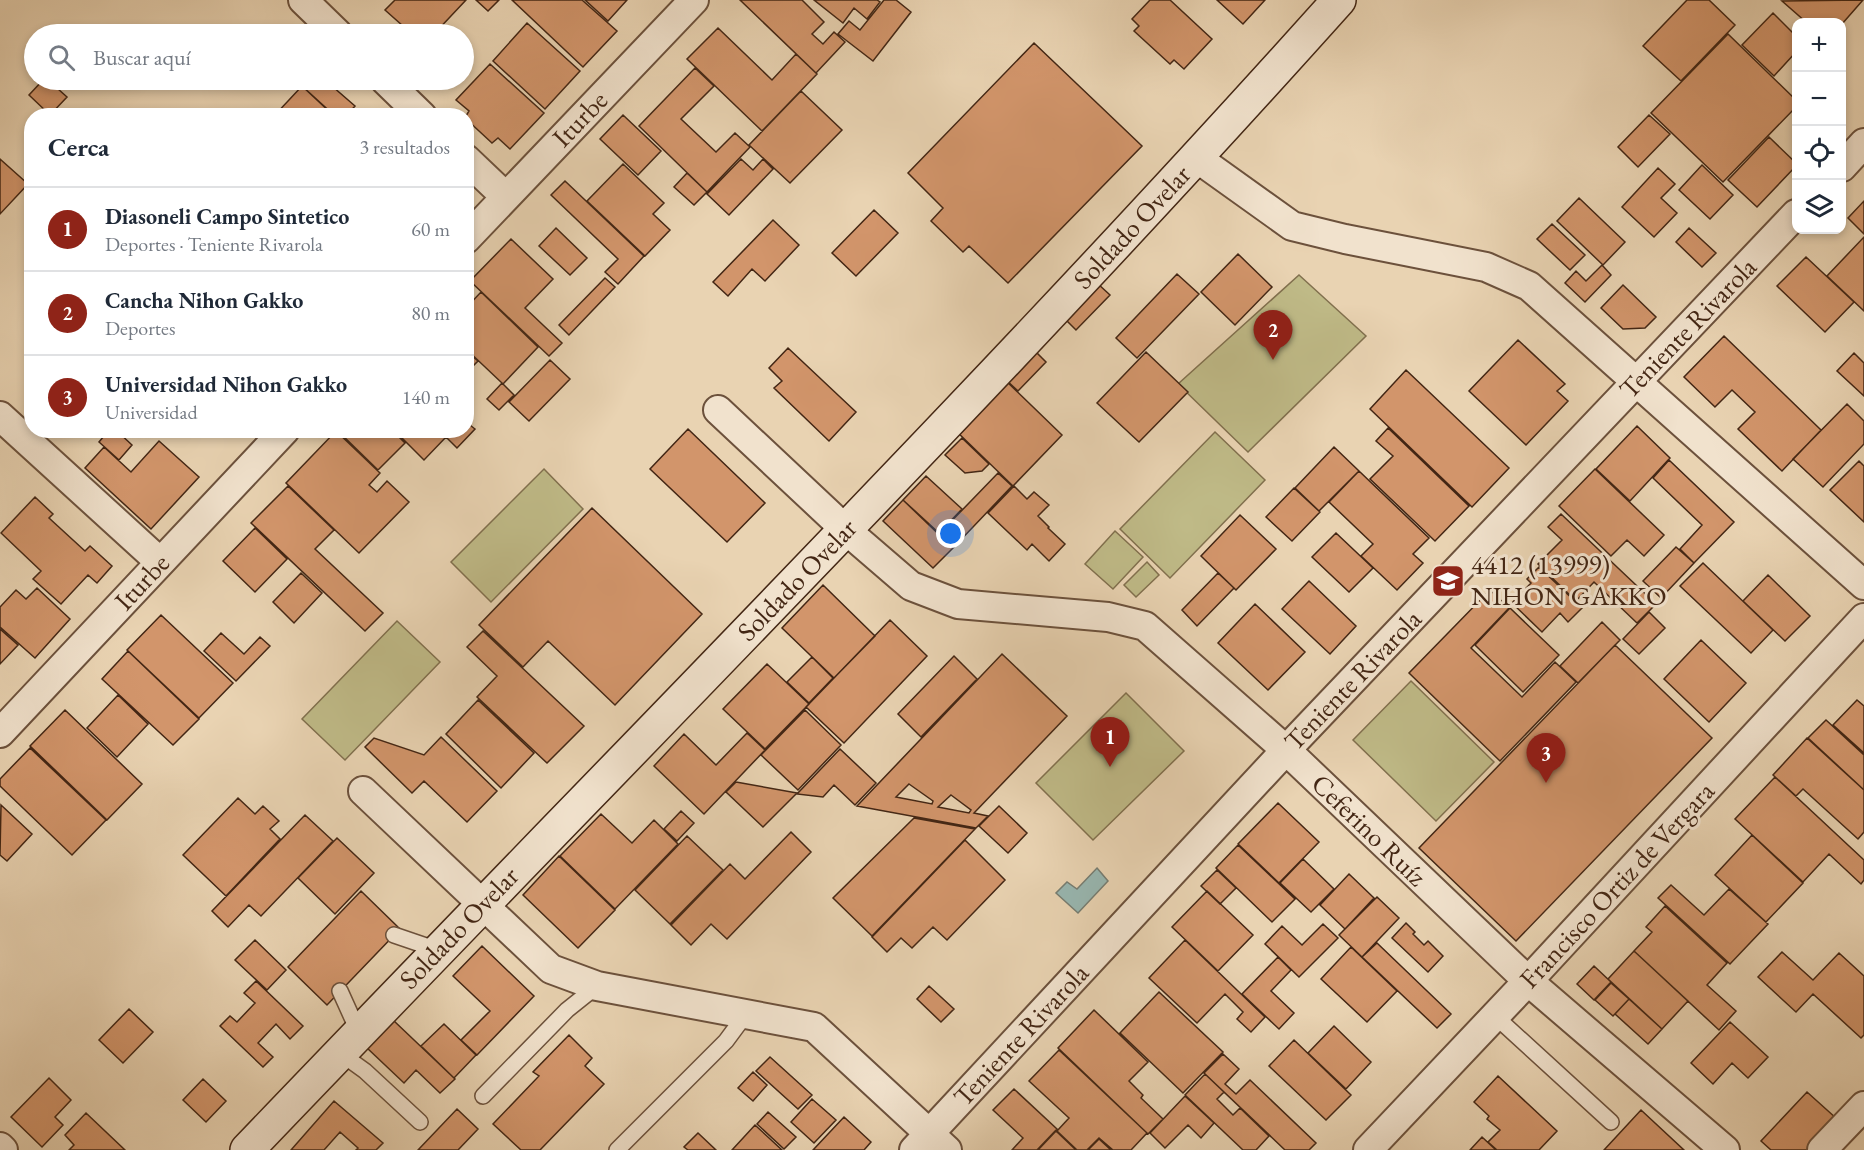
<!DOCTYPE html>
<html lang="es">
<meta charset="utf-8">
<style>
body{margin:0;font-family:"EB Garamond",serif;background:#f6f6f7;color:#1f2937}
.controls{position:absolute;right:18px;top:18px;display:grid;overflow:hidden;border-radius:12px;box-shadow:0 3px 9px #0003}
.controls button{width:54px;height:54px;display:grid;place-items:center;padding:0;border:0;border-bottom:2px solid #e0e1e3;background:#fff;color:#1f2937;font:30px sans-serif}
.you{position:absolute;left:951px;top:534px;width:21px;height:21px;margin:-15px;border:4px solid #fff;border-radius:50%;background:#1a73e8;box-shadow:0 0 0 9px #1a73e833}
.badge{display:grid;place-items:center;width:39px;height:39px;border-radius:50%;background:#8f2418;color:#fff;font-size:20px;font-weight:700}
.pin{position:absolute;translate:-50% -50px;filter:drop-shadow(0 2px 3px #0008)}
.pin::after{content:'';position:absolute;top:32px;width:21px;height:18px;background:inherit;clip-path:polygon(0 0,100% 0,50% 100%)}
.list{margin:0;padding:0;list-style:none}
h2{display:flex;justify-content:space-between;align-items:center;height:78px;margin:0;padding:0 24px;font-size:26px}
h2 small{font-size:20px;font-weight:400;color:#747a83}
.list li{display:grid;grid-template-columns:39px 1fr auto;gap:18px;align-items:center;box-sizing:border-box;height:84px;padding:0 24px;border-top:2px solid #e0e1e3}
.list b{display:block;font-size:22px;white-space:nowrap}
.list p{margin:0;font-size:20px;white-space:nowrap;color:#747a83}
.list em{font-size:20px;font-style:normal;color:#747a83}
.icon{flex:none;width:33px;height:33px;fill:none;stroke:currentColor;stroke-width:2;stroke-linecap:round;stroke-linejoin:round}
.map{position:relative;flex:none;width:1864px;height:1150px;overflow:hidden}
.search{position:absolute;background:#fff;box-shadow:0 3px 9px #0003;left:24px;top:24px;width:450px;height:66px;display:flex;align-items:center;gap:15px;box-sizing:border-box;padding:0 21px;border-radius:33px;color:#747a83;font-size:22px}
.panel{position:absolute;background:#fff;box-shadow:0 3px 9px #0003;left:24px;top:108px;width:450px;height:330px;border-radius:24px}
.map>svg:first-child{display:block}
.green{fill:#bfba87;stroke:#81704e;stroke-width:1.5}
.water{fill:#98b7b1;stroke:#767d72;stroke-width:1.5}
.building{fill:#d2956b;stroke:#432614;stroke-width:1.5;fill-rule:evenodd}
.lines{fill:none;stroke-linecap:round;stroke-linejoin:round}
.lane-casing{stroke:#6c513c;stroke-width:18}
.street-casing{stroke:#6c513c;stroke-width:32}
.secondary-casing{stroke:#432614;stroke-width:36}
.lane{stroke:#f1e2cd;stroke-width:15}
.street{stroke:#f1e2cd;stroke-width:28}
.secondary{stroke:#f1e2cd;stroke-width:33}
.labels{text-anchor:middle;stroke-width:6;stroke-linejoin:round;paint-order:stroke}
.street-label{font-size:27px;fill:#432614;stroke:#f1e2cd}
.poi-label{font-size:27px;fill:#432614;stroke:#f1e2cd;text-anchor:start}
</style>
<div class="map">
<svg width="1864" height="1150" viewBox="0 0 1864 1150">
<rect width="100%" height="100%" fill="#e9d3b2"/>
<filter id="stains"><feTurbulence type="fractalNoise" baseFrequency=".00333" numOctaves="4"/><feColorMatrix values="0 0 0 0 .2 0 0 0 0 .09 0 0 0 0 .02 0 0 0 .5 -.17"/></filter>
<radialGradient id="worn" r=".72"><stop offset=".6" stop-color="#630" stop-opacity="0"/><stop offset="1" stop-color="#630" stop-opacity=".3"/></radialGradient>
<path class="green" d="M1299,275L1366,336L1248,452L1178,384Z
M1215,432L1265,480L1170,578L1120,529Z
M544,469L583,509L491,602L451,562Z
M1115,531L1143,557L1113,589L1085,564Z
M1147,562L1159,575L1136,597L1124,585Z
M397,621L440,662L345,760L302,719Z
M1411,681L1494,762L1436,821L1353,740Z
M1126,693L1184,751L1093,840L1036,783Z"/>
<path class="water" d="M1097,868L1108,881L1078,913L1056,893L1067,882L1077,889Z"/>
<path class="building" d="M395,0H466L434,34H412L385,10Z
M476,0H499L488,11Z
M512,0H582L617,31L583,67Z
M585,0H627L608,21Z
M740,0H802L824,22L812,34L823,44L834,32L845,42L816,73Z
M814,0H877L880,2L867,19L854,8L843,23Z
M884,0H896L911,12L873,61L838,34L849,21L860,30Z
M1150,0H1170L1212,39L1184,69L1174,60L1170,64L1134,31L1139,26L1132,19Z
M1217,0H1265L1243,24Z
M1687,0H1709L1735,25L1681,81L1643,46Z
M1863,0L1842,24L1806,22L1782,1Z
M1773,13L1796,36V52L1774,76L1742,45Z
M527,23L580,71L545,109L493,61Z
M718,28L772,80L796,54L817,74L762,131L687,59Z
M1728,34L1796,100V107L1723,182L1651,113Z
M1034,43L1142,146L1008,283L969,246L963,252L931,221L943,208L908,173Z
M490,64L544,113L510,149L498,138L492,143L466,119V116L469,111L456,100Z
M695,68L714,86L681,119L716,152L735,133L750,147L707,192L639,126Z
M43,80H48L67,97L50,115L29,95Z
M307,80H325L355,106L346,116H335L302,86Z
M302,86L334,116H274Z
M801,91L842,130L790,183L749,145Z
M623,115L661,151L638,175L600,139Z
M1649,115L1670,134L1638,167L1618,147Z
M1769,137L1796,163V166L1757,207L1728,180Z
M0,159L28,184L0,214Z
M741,159L753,170L763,159L773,169L729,215L707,194Z
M623,164L664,203L653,214L670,230L645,256L587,201Z
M1702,165L1733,195L1710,219L1679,190Z
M1658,168L1675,184L1661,198L1677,213L1654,237L1622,207Z
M687,173L707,192L694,205L674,187Z
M565,181L644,256L618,284L605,272L618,259L551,195Z
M1579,198L1625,242L1603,265L1557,221Z
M1864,201V234L1848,218Z
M874,210L898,233L856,276L832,253Z
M773,220L799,245L765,281L752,269L728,296L713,282Z
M1552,224L1585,255L1570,270L1537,239Z
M556,228L587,258L570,275L539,246Z
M1689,228L1716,253L1702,267L1676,242Z
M1864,237V311L1827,276Z
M511,239L553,279L525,308L562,343L549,356L470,281Z
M1238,254L1272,287L1235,325L1201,292Z
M1806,257L1854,302L1825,332L1777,286Z
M1602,265L1611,275L1585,302L1565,283L1576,271L1586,281Z
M1177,274L1199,294L1137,358L1116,338Z
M605,278L615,287L569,335L559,325Z
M1097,283L1110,295L1076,330L1064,318Z
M1623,285L1656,317L1645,328L1623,329L1601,308Z
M481,292L538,347L503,384L466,349V308Z
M1724,336L1821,430L1782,471L1738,429L1755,412L1732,390L1715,407L1684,377Z
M1518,340L1565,384L1557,391L1568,401L1526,445L1469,391Z
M788,348L856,412L829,441L774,388L782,381L769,368Z
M1032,348L1046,362L1018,391L1004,378Z
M466,351L478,361L466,373Z
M1146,352L1188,392L1139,442L1097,403Z
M1854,353L1864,363V396L1837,371Z
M550,360L570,379L529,421L509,402Z
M1406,370L1509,468L1472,507L1370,409Z
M1003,378L1062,435L1013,486L954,429Z
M502,383L514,395L499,410L487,399Z
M1847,404L1864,421V444L1823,487L1793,459Z
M466,422L475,429L457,448L446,437L424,460L394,430H466Z
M1637,426L1670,458L1630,501L1596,469Z
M1388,428L1469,506L1435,541L1370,479L1393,456L1376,441Z
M688,429L765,503L727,542L650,469Z
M109,430H116L132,445L119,460L99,442Z
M337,430H392L405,443L378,470Z
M336,431L380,473L369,485L377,492L387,481L409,502L359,553L286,483Z
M962,438L989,464L982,471L965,473L945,455Z
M159,441L199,477L151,529L85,468L104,447L131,472Z
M1334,447L1359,471L1319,511L1295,488Z
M1669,460L1734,522L1694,563L1680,549L1702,525L1653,478Z
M1859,461L1864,466V522L1830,490Z
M1595,469L1664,535L1644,556L1627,540L1611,556L1559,506Z
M1359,471L1429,538L1413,554L1423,563L1397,590L1361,556L1373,544L1329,502Z
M998,473L1012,486L954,547L940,533Z
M926,476L962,509L939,533L903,500Z
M288,486L334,530L315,549L383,613L365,631L251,523Z
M1014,486L1027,499L1034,492L1049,505L1038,516L1049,527L1048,528L1065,544L1049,561L1032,544L1027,550L988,513Z
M1294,488L1320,512L1292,541L1266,517Z
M35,497L53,514L49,518L85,551L90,546L112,566L97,583L88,575L61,604L33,579L41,571L1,533Z
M903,500L953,548L933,568L883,521Z
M592,508L702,614L615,705L548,641L523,667L479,625Z
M1561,514L1656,604L1637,623L1594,582L1576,601L1538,564L1562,540L1548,527Z
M1240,515L1276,549L1236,590L1201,556Z
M255,528L287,559L255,592L223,561Z
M1336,533L1373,568L1349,592L1312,557Z
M1676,547L1694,563L1661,598L1643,581Z
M1703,563L1773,630L1751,653L1680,586Z
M1539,567L1582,608L1568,622L1560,613L1542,632L1512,603L1531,583L1527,579Z
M301,573L322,593L294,623L273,602Z
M1218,573L1234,588L1197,626L1182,610Z
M1768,575L1810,616L1785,641L1743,601Z
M1309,581L1356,626L1330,654L1282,609Z
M823,585L875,636L834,678L782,628Z
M37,588L70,619L35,658L0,627V607L16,590L26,599Z
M1490,590L1509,608L1471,648L1522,697L1555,662L1576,682L1500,761L1409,673Z
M1255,604L1305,652L1268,690L1218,643Z
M1510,608L1559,655L1523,692L1475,645Z
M1649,612L1665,628L1639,654L1623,639Z
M161,615L233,683L199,718L127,650Z
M890,620L927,656L844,743L806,707Z
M1602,622L1620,640L1578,683L1560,666Z
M0,629L18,645L0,664Z
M483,631L584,726L547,763L477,697L497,676L467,647Z
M221,633L244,654L260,637L270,646L236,681L204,651Z
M1701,640L1746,683L1709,722L1664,679Z
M1615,645L1712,738L1516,941L1419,848Z
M128,651L199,719L173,745L102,679Z
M1002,654L1067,716L974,813L988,816L976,828L857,806ZM909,784L933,801L932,804L896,797ZM951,795L971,810L969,813L938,807Z
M954,656L977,679L921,737L898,714Z
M812,657L833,678L809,703L787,682Z
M767,664L809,704L765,749L723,709Z
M118,695L148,724L117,757L87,728Z
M478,700L534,753L501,788L446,734Z
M1857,700L1864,706V753L1833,725Z
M65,710L142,784L107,820L30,746Z
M805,710L841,745L798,790L761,755Z
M1826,720L1864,755V790L1808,738Z
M747,733L765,750L704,814L654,766L684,734L716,765Z
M441,737L497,791L467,822L424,781L412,793L365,747L374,738L424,755Z
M1807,738L1864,790V832L1858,839L1803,789L1796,796L1773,775Z
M30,748L106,820L72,855L0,786V779Z
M840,749L876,783L855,805L834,785L823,797L797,794Z
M1775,777L1864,860V880L1861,884L1829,854L1803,882L1735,819Z
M736,782L797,793L763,827L726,792Z
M238,798L255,814L263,806L279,821L270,829L280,839L226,896L183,855Z
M1278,803L1319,842L1279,883L1238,844Z
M1,805L32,834L7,861L0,855Z
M999,806L1027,833L1008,853L979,826Z
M681,811L694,823L677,841L664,829Z
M601,814L632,843L654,820L678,844L615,909L560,856Z
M305,815L333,841L261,916L249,905L228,927L212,911Z
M914,818L975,829L872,936L833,898Z
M791,832L811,852L727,939L711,924L691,945L671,925L730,864L745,879Z
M1752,835L1803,883L1766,922L1715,875Z
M687,836L723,870L670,924L635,890Z
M337,838L374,873L335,914L298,878Z
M965,840L1005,880L947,940L933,927L912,948L901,938L887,952L872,937Z
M1238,845L1295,899L1272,922L1216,868Z
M559,856L615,910L578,948L523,895Z
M1303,859L1334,889L1311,912L1280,883Z
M1217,870L1236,888L1220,904L1201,886Z
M1349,874L1374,898L1345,929L1320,905Z
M1671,885L1704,915L1729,889L1768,924L1730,964L1658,898Z
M361,891L400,929L327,1005L288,967Z
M1207,891L1253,935L1218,971L1172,927Z
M1377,897L1399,918L1362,957L1339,935Z
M1665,906L1727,963L1707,985L1736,1011L1719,1030L1634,951L1652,932L1646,927Z
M1406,923L1415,932L1413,934L1424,945L1428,941L1443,956L1428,972L1392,938Z
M1323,924L1338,938L1299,977L1265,944L1282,926L1302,945Z
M255,940L286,970L267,990L235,960Z
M1185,940L1265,1017L1251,1032L1237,1019L1243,1012L1225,994L1197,1023L1149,978Z
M1377,943L1451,1014L1437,1028L1362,957Z
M482,946L534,996L477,1055L461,1040L490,1011L453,976Z
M1351,947L1397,991L1367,1022L1321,979Z
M1634,951L1688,1001L1662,1029L1608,979Z
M1782,952L1813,980L1839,953L1864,976V1035L1861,1038L1813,994L1796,1012L1758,977Z
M1278,957L1291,970L1271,991L1294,1013L1279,1029L1242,994Z
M1594,966L1611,982L1594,1000L1577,984Z
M256,981L303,1026L290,1039L276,1024L258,1043L273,1057L263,1067L220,1026L230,1016L237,1022L255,1003L244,993Z
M1611,983L1629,999L1613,1016L1595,1000Z
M929,986L954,1009L941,1022L917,999Z
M1159,992L1223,1052L1183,1093L1120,1033Z
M1629,999L1662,1029L1648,1044L1615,1014Z
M129,1009L153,1032L123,1063L99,1040Z
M1094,1010L1148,1062L1129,1081L1143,1095L1141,1098L1163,1119L1148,1134L1058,1048Z
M393,1020L455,1079L440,1093L416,1070L404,1083L366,1047Z
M1730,1022L1768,1057L1748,1078L1732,1063L1713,1084L1691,1063Z
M444,1024L476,1055L454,1078L421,1046Z
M1334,1026L1371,1062L1346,1089L1308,1053Z
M569,1035L592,1058L585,1066L604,1084L540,1150H521L493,1124L539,1076L533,1072Z
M1294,1040L1351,1095L1326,1120L1269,1066Z
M1059,1050L1147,1133L1131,1150H1113L1099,1138L1087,1150H1077L1057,1131L1069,1118L1029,1081Z
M1223,1054L1239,1069L1225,1084L1236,1094L1250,1080L1316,1143L1309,1150H1285L1204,1073Z
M770,1057L812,1095L798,1109L756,1071Z
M753,1072L767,1085L753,1101L738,1088Z
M1205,1074L1224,1092L1217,1099L1233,1115L1240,1108L1269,1136L1256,1150H1243L1185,1095Z
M1498,1076L1557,1131L1539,1150H1497L1488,1142L1500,1130L1487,1119L1489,1116L1474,1102Z
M49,1078L71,1100L55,1117L63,1125L42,1147L11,1117Z
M203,1079L226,1101L206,1122L183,1100Z
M1014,1089L1057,1129L1037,1150H1012L1023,1138L993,1110Z
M1807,1092L1837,1119L1808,1150H1771L1761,1141Z
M1185,1096L1214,1123L1201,1138L1188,1125L1165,1148L1150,1133Z
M812,1099L836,1120L814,1143L791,1122Z
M334,1101L383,1143L376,1150H356L358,1148L340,1132L324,1150H291Z
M457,1109L478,1129L458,1150H418Z
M1641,1110L1684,1150H1604Z
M768,1112L796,1137L784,1149L757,1124Z
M86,1113L125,1150H69L74,1145L65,1135Z
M844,1117L871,1142L864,1150H813Z
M755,1125L782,1150H732Z
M1056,1131L1076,1150H1038Z
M698,1133L716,1150H688L684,1147Z
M1482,1137L1496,1150H1470Z
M1099,1139L1111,1150H1088Z"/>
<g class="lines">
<defs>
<path id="lane" d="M394,935L438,950
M340,991L359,1033
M1495,1016L1611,1122
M340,1053L365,1071L420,1122
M483,1096L567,1010L597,986
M617,1150L726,1041L746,1014"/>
<path id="street" d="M303,0L338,34
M385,80L422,116
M1197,158L1292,226L1345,239L1486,267L1529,286L1864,585
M466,159L506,197
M1842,167L1864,143
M466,239L694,0
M718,410L846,530L911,586L958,604L1108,617L1145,626L1286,750L1528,981L1725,1150
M0,416L160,562
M0,733L285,430
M363,791L551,969L597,986L814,1027L947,1150
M0,1147L3,1150
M914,1150L1286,750L1796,214
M1368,1150L1528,981L1864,618
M1822,1150L1864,1106"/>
<path id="secondary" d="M247,1150C612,768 986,394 1339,0"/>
</defs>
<use href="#lane" class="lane-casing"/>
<use href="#street" class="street-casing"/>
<use href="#secondary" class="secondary-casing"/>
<use href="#lane" class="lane"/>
<use href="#street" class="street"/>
<use href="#secondary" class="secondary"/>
</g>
<defs>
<symbol id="school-square" viewBox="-11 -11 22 22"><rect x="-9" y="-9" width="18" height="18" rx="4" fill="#8f2418" stroke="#f1e2cd"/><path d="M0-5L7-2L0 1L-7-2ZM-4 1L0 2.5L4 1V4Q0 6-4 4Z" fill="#fff"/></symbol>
</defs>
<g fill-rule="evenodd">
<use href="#school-square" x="1429" y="562" width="38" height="38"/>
</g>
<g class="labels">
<g class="street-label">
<text transform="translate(580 119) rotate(-46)" y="9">Iturbe</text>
<text transform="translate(1132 227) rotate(-47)" y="9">Soldado Ovelar</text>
<text transform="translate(1688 328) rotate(-46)" y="9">Teniente Rivarola</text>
<text transform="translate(797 580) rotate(-46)" y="9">Soldado Ovelar</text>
<text transform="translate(142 582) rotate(-47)" y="9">Iturbe</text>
<text transform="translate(1353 680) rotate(-46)" y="9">Teniente Rivarola</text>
<text transform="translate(1369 830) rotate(44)" y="9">Ceferino Ruíz</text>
<text transform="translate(1617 885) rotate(-47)" y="9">Francisco Ortiz de Vergara</text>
<text transform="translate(459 928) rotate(-46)" y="9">Soldado Ovelar</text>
<text transform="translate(1021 1035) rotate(-47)" y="9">Teniente Rivarola</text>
</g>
<g class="poi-label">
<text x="1471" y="574">4412 (13999)<tspan x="1471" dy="31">NIHON GAKKO</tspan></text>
</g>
</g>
<rect width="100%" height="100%" filter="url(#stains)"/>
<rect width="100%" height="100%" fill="url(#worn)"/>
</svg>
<div class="controls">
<button>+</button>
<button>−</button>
<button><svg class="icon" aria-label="locate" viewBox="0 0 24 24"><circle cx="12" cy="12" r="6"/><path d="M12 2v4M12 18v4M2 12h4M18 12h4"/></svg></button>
<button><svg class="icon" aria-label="layers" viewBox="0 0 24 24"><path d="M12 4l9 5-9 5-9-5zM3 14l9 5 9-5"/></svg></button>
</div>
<div class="you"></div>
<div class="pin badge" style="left:1110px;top:767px">1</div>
<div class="pin badge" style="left:1273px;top:360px">2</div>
<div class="pin badge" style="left:1546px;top:783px">3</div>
<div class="search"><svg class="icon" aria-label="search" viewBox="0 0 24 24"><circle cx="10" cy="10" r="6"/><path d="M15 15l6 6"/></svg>Buscar aquí</div>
<section class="panel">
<h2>Cerca<small>3 resultados</small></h2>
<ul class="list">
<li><span class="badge">1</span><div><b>Diasoneli Campo Sintetico</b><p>Deportes · Teniente Rivarola</p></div><em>60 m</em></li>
<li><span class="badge">2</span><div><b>Cancha Nihon Gakko</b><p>Deportes</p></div><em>80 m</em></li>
<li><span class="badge">3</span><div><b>Universidad Nihon Gakko</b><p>Universidad</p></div><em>140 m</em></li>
</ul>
</section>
</div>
